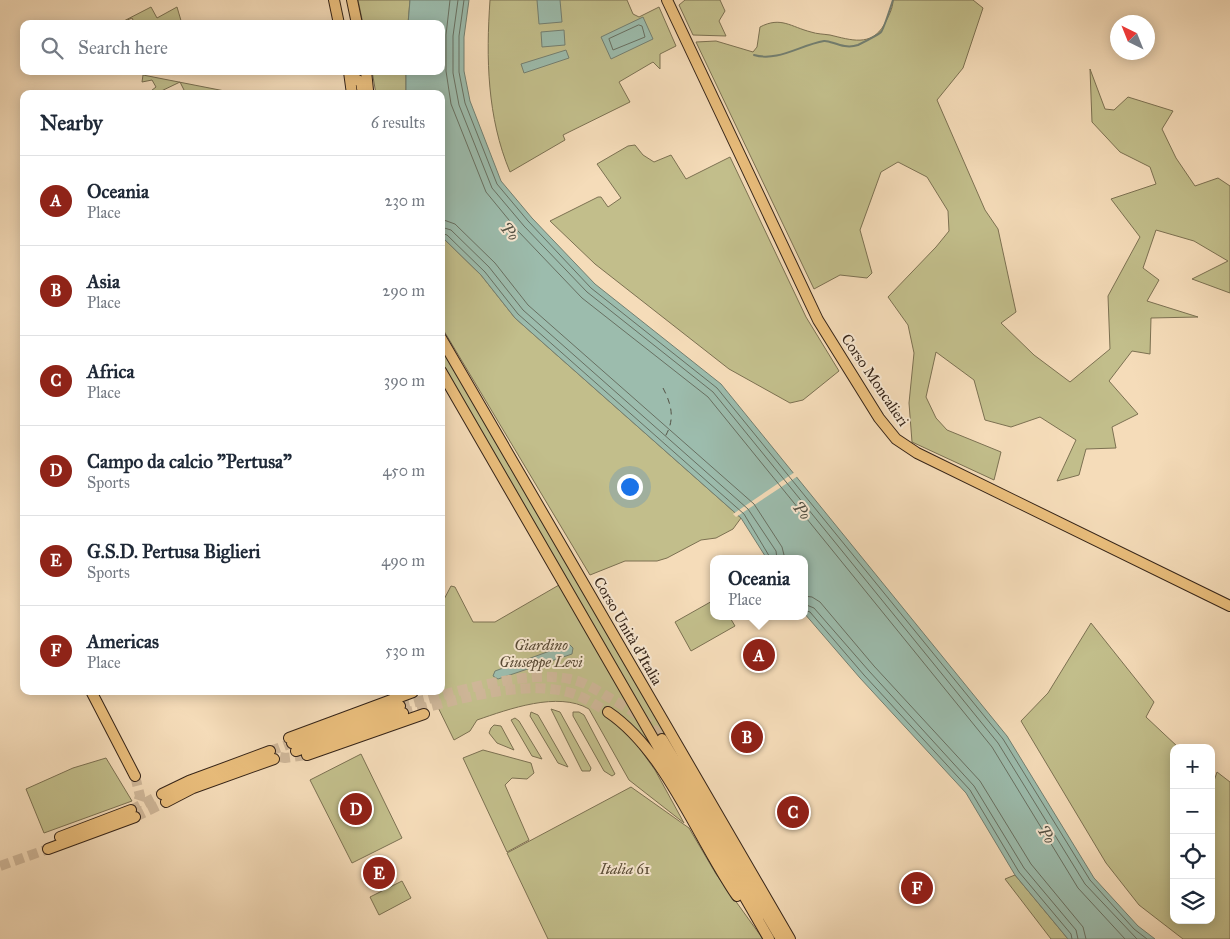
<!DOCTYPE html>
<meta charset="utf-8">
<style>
body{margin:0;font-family:"IM FELL Great Primer",serif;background:#f2f2f3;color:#1f2937}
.controls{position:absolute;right:15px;bottom:15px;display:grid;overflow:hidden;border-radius:10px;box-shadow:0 2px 12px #0003}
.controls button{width:45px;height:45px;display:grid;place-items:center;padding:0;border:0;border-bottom:1px solid #e0e1e3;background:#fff;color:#1f2937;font:25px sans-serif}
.compass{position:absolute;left:1110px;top:15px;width:45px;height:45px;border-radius:50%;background:#fff;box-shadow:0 2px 12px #0003;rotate:317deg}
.you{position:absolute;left:629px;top:486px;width:18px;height:18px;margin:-12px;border:4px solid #fff;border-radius:50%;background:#1a73e8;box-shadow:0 0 0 8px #1a73e833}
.badge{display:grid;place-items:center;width:32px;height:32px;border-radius:50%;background:#8f2418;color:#fff;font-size:16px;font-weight:700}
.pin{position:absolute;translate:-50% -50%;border:2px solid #fff;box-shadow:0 1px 5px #0006}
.popup{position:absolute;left:710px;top:555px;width:98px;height:65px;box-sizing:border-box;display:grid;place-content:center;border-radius:10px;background:#fff;filter:drop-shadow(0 1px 4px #0005);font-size:16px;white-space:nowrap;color:#747a83}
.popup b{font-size:19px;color:#1f2937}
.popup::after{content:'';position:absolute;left:50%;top:100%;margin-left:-10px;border:10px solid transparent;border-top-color:#fff}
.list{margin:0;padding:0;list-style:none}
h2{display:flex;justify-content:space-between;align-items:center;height:65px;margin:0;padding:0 20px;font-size:21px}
h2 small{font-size:16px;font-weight:400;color:#747a83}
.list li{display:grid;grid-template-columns:32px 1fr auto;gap:15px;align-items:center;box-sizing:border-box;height:90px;padding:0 20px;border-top:1px solid #e0e1e3}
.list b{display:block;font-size:19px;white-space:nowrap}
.list p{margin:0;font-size:16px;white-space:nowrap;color:#747a83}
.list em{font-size:16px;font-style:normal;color:#747a83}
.icon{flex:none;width:28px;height:28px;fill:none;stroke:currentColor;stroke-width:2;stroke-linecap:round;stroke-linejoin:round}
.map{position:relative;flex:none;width:1230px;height:939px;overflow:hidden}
.search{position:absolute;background:#fff;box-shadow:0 2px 12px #0003;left:20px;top:20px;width:425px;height:55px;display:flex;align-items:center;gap:12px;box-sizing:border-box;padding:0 18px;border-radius:10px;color:#747a83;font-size:19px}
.panel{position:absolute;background:#fff;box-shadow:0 2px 12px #0003;left:20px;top:90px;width:425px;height:605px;border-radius:10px}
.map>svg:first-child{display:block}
.green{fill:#c2be8b;stroke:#7c7152}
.water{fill:#9cbcad;stroke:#737f71}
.pier{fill:#f5dcb9}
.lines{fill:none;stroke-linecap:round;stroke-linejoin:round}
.shore{stroke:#687062;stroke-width:1}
.stream{stroke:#737f71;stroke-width:2}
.ferry{stroke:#545245;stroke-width:1;stroke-dasharray:6 5;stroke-linecap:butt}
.major-tunnel{stroke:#cfb799;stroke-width:10;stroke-dasharray:10 5;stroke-linecap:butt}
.major-casing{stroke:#352418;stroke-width:12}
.major{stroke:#eabe7c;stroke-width:10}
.labels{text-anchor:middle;stroke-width:4;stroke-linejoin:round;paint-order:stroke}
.street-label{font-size:15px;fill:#352418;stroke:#f8e8d2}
.park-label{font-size:15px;font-style:italic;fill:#584a35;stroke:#f8e8d2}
.water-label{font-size:16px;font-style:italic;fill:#545245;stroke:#f8e8d2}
</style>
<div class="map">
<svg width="1230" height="939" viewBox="0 0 1230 939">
<rect width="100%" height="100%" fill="#f5dcb9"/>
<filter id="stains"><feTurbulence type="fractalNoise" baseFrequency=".004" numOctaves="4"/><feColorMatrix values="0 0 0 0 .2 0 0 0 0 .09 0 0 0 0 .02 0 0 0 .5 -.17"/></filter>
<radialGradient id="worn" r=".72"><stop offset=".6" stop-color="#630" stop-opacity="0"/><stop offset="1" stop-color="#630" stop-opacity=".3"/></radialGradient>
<path class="green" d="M358,0H410L408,24H363Z
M490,0H627L633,14L639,17L659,7L676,46L660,54V69L653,62L619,82L630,102L563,135L565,140L510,172C487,117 486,58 490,0Z
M685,0H720L725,11L719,21L726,36L693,35L679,5Z
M893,0H973L983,8L963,68L937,100L985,210L998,229L1016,312L1001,323L1034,355L1070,382L1110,349L1108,296L1140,237L1111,199L1156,184L1150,167L1120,152L1092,122L1090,69L1105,109L1114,110L1128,97L1173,111L1162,129L1176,158L1195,186L1218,178L1230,186V293L1192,279L1228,261L1194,241L1156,230L1143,268L1159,280L1147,301L1198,317L1151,318L1150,354L1132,351L1109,381L1138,414L1112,427L1116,448L1086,449L1079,475L1057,481L1076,440L1040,417L1011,427L985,420L974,380L936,352L926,397L936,418L947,430L1001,452L994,480L912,442L909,403L914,353L908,325L888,297L936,247L949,231L948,211L927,177L898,162L881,172L860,230L872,273L867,278L840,275L814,289L696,42L716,41L753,52L757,47L760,27C781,16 791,27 811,32C817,34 823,34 830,35C851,40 871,47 884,25C888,17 893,9 893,0Z
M151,7L157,18L177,7L182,24H135L132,18L118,24Z
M372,71H406V94H376Z
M143,75L240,94H186L180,82L155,94H147L156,87L152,80L142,82Z
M635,145L643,155L654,162L671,155L686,179L730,157L806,317L839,371L803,400L790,403L729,369L595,264L550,221L598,197H601L608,207L621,198L597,164L628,146Z
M441,236L481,275L515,318L741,518L733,529L716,538L701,540L667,558L657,561H625L590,575L441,326Z
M441,346L684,766L660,742L441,364Z
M559,585L653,746L628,722L630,735L655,770L684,823L629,780L589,709C558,691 509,709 477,720L470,731L454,740L430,691H441V605L451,586L455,587L473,622H495Z
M714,600V616H729L735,626L691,651L675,622Z
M1091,623L1154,702L1146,717L1179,748H1174V920H1211V779L1214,781L1217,772L1230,782V939H1183L1139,905L1106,863L1021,721L1048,693Z
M551,709L560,712L591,768L590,771H582Z
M531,712L538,715L568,767L558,763L530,716Z
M573,712H579L584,715L615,774L612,776L604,771L573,716Z
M515,718L519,721L542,759L532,756L511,720Z
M494,725L501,726L514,750L497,743L489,733L491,728Z
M483,750L531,763L534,773L527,779L512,778L505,785L529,840L507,852L463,758Z
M361,754L402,838L352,863L310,780Z
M106,758L132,801L44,833L26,789L73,768Z
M631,787L689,828L716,874L763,939H548L507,853Z
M1015,875L1068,939H1051L1005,879Z
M402,881L411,898L379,915L370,897Z"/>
<path class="water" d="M410,0H469L464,37V71L470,101L501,181L532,218L595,284L721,384L1007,736L1094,878L1138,926L1155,939H1068L1015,875L966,793L860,678L804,613V559H767L741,518L515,318L481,275L441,236V94H406V71H441V24H408Z
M537,0H560L562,22L539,24Z
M643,17L653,39L611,59L601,37Z
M564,30L565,45L542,47L541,32Z
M566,50L569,58L524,73L521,64Z
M569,644L573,648L572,654L498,679L493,676L495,671Z"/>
<path class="pier" d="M795,472L798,476L736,517L733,514Z"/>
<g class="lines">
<path class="shore" d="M450,0L446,35V71L451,104L486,192L518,231L582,298L708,397L992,747L1078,888L1125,939
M458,0L453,36V73L459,105L492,188L524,226L587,292L713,392L998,743L1085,884L1137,939
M464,0L459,36V72L465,103L497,184L528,221L591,288L717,388L1003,739L1090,880L1134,929L1147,939
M639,25L642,26L645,37L613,50L609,39Z
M441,219L455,224L495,263L528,305L754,504L782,547L785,559
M441,227L451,230L489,267L523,310L748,509L776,551L777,559
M441,233L447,235L485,272L518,314L744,514L771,559
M804,596L812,597L820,602L874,666L980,781L1031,864L1083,927L1086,939
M804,604L814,608L869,671L974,786L1024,868L1076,930L1078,939
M804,610L810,612L864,675L970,790L1019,872L1071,934L1072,939"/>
<path class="stream" d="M754,55C778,62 800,45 824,41C831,40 843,50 858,45C860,44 880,34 881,32C883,31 891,6 893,0"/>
<path class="ferry" d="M663,388C673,407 675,422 663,440"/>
<path class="major-tunnel" d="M400,706C446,695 523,669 570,679C586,682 601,693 615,701C633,711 650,722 662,739
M403,713C453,702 524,677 574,694C586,698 597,706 608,712
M270,751L292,743
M280,757L285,758L307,755
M135,776L140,796L136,808
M131,810L162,794
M135,817L166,802
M0,866L48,849"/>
<defs>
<path id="major" d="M334,0L339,24
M352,0L357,24
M667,0L818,320L879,418L896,439L917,453L1230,606
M366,71L368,90
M349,72L352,94
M350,76L361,82L363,94
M441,338L790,939
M441,371L769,939
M91,691L135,776
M608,712C666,751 697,838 737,896
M289,738L413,692
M662,739L781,939
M292,743L400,706
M296,751L403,713
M307,755L424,714
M162,794L189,781L270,751
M166,802L193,788L274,759
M60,837L131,810
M48,849L135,817"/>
</defs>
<use href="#major" class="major-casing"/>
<use href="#major" class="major"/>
</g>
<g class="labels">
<g class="street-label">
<text transform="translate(875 380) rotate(56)" y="5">Corso Moncalieri</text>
<text transform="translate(628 631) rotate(60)" y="5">Corso Unità d'Italia</text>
</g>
<g class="park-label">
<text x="541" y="650">Giardino<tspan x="541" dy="17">Giuseppe Levi</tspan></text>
<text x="625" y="874">Italia 61</text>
</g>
<g class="water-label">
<text transform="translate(510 231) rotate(50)" y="6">Po</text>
<text transform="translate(802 510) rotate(52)" y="6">Po</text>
<text transform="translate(1047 834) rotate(58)" y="6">Po</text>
</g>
</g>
<rect width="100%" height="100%" filter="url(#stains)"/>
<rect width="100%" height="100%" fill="url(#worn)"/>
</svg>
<div class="controls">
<button>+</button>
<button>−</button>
<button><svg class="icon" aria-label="locate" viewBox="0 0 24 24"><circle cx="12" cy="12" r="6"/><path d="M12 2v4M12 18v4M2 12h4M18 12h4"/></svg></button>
<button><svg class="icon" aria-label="layers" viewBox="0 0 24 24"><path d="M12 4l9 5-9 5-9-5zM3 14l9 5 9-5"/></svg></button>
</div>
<svg class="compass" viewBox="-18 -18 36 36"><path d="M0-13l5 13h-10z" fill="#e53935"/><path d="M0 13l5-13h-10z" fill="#747a83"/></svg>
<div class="you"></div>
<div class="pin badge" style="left:759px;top:655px">A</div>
<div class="popup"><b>Oceania</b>Place</div>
<div class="pin badge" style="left:747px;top:737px">B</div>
<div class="pin badge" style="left:793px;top:812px">C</div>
<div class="pin badge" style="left:356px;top:809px">D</div>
<div class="pin badge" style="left:379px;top:873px">E</div>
<div class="pin badge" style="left:917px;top:888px">F</div>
<div class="search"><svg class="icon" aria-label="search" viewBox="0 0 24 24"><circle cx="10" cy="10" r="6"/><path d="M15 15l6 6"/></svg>Search here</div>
<section class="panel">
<h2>Nearby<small>6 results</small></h2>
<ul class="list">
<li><span class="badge">A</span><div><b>Oceania</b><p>Place</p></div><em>230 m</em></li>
<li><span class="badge">B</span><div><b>Asia</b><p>Place</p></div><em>290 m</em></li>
<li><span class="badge">C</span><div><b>Africa</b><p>Place</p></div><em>390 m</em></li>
<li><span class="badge">D</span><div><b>Campo da calcio &quot;Pertusa&quot;</b><p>Sports</p></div><em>450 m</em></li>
<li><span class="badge">E</span><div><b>G.S.D. Pertusa Biglieri</b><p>Sports</p></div><em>490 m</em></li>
<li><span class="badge">F</span><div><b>Americas</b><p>Place</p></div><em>530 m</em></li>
</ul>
</section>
</div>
